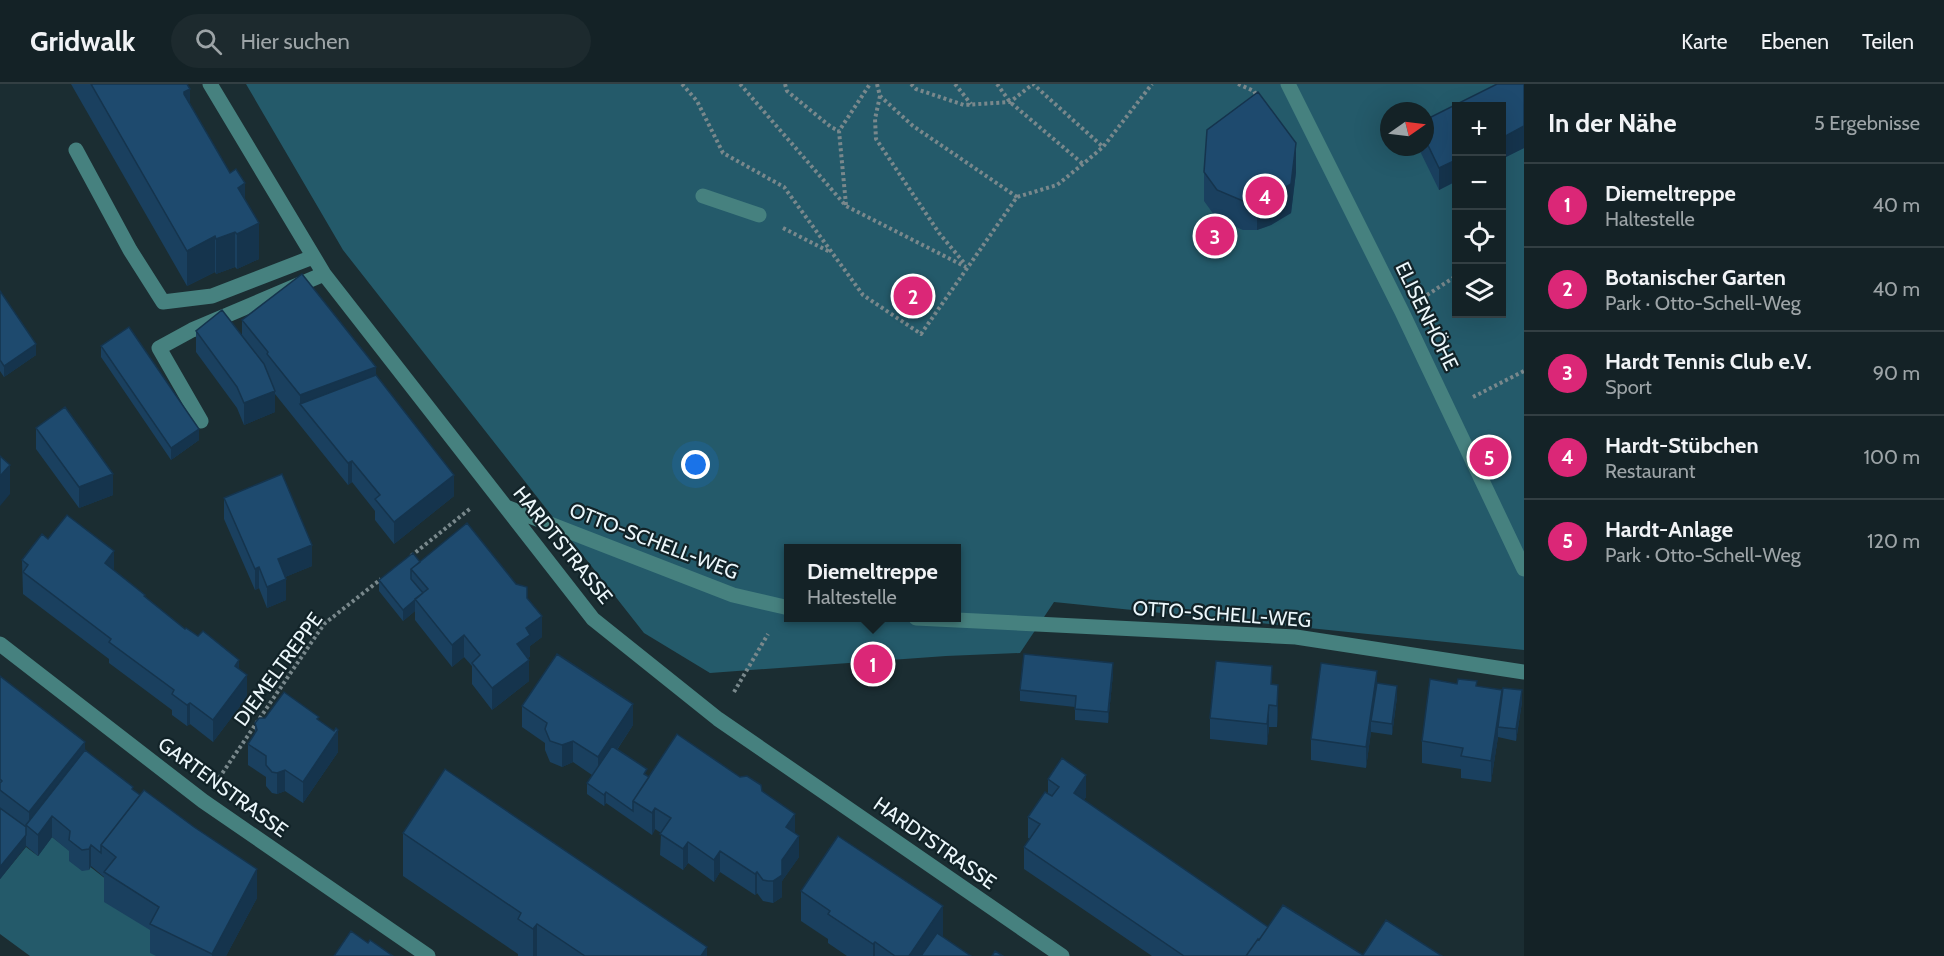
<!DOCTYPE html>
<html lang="de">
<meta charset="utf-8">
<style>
body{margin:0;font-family:Cabin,sans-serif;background:#1d2a2e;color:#f1f3f6}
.controls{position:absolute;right:18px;top:18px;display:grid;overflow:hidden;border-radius:0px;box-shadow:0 6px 24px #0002}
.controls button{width:54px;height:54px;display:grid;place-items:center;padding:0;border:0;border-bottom:2px solid #333f43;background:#142226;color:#f1f3f6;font:30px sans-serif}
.compass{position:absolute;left:1380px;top:18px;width:54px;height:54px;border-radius:50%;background:#142226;box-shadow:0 6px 24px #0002;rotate:76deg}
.you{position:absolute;left:696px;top:381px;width:21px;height:21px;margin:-15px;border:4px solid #fff;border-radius:50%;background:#1a73e8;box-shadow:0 0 0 9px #1a73e833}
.badge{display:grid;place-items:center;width:39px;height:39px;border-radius:50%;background:#db2777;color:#fff;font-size:20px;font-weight:700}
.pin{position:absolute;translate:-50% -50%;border:3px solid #fff;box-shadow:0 2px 6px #0006}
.popup{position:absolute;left:784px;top:460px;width:177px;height:78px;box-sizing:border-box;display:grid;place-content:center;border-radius:0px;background:#142226;filter:drop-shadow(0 2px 4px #0005);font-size:20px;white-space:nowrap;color:#9da4a7}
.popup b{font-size:22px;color:#f1f3f6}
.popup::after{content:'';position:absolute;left:50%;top:100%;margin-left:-12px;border:12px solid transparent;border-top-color:#142226}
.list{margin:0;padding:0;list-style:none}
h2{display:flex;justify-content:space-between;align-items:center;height:78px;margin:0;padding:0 24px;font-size:26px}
h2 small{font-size:20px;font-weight:400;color:#9da4a7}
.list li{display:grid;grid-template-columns:39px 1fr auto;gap:18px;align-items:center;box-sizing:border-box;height:84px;padding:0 24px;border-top:2px solid #333f43}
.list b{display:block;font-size:22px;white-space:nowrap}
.list p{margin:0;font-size:20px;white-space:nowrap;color:#9da4a7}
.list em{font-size:20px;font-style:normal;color:#9da4a7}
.icon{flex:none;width:33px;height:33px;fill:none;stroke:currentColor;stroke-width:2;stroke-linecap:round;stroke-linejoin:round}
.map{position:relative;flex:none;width:1524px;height:872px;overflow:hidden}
header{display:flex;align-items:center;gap:36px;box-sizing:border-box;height:84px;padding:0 30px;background:#142226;border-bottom:2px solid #333f43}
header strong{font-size:28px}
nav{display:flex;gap:33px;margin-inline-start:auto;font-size:21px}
.search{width:420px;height:54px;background:#1d2a2e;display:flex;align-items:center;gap:15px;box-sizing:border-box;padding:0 21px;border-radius:33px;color:#9da4a7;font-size:22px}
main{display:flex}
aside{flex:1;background:#142226}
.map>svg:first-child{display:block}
.green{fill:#245a6a;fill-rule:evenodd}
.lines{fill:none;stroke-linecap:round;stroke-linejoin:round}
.path{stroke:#79888c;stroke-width:4;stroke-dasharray:3 3;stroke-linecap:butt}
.minor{stroke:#46817f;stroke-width:15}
.wall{fill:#1a405f}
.shaded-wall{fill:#15344d}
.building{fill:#1e4a6e;stroke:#15344d;stroke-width:1.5}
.labels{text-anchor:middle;stroke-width:4.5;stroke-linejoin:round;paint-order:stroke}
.street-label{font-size:20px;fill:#ecf7fb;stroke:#122328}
</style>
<header>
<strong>Gridwalk</strong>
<div class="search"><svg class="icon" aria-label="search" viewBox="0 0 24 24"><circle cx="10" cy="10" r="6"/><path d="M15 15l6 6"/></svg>Hier suchen</div>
<nav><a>Karte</a><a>Ebenen</a><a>Teilen</a></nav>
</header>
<main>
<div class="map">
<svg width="1524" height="872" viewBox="0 0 1524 872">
<rect width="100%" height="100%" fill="#1b2d32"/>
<path class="green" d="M246,0H1524V566L1054,518L1020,569L946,572L710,589L644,549L343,166ZM1456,22H1502V230H1456ZM1389,27H1425V63H1389ZM789,464H957V534H789Z
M52,753L116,803L159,852L156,872H30L0,850V795L26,763L38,772Z"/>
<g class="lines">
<path class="path" d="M682,0L697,17L723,69L784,103L863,211L921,250L1017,113L1057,101L1083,80L1103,63L1152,0
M740,0L846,122L966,183
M785,0L787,7L831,43L839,47
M877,0L880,12L913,42L1017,113
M911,0L916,5L964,21L1010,18L1033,0L1103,63
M955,0L971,20
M997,0L1010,18L1083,80
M1238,0L1254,7L1257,13
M880,12L875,35L876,55L939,149L965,180
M846,121L839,47L870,0
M783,144L830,168
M1427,211L1456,192
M1473,313L1524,287
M411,472L471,424
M734,608L768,550
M219,694L324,540L381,495"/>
<path class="minor" d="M210,0L324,190L593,535L718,635L1062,872
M1288,0L1402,228L1524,485
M76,66L130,166L163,218L212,212L313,173
M703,112L759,131
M201,337L159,264L192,246L324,190
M506,423L733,511L789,524
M916,534L1296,553L1524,588
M0,560L203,717L428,872"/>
</g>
<path class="wall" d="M71,0H187L190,20L245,115L259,175L237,185L235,183L216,190L215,188L187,202Z
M1524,0V64L1439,106L1418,63H1425V36Z
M1204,88H1296L1291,129L1271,141L1257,146H1243L1217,135L1204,117Z
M0,207L36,271L4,293L0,287Z
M242,236L376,291L454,412L394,460L375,436V427L352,398L348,401L275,310V328L244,341L237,324L196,268V247L242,251Z
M101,262L199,356L171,376L101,273Z
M36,344L113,411L79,424L36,365Z
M224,414L312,482L285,493L286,516L267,524L259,504L255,506L224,435Z
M48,455L114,487L185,545L239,585L247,613L213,658L190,640L187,642L172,631V626L109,579V575L23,510L22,476Z
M420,478L527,514L542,553L530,562V572L528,574L529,597L492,626L472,600V582L464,573L452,583L415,536V527L403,537L379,507V496Z
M1113,590L1108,639L1075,636V623L1020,617V606Z
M0,592L85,666L133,706L257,814L226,872H156L150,869V846L104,818V793L91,782L89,786L82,787L69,777V767L52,753L38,772L26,762L0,795Z
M1377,599L1397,613L1392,651L1371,648L1366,684L1311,676V655Z
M1272,600L1278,622L1277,643H1269L1267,661L1210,655V634Z
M1477,602L1502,613L1522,618L1516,657L1498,653L1491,698L1461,694V685L1422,679V657Z
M522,622L633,641L617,666L649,693H740L762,707L795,750L799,773L782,797V813L773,819L763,817L757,809L755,811L720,788L714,798L688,779L683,786L660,771L661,749L655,745L652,751L606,719L604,722L587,710V699L592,691L573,678L562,683L550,678L545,666V659L522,643Z
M319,636L338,668L303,719L285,707L277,710L272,709L266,702V693L248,681V660L255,648V639Z
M1048,695L1086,713L1084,716L1268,843L1363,871L1442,872H1152L1024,785V763L1030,755L1028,754V733L1048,710Z
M403,749L707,872H518V870L403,792Z
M801,807L943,852H942L971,872H847L828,859V855L801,837Z"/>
<path class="shaded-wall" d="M190,5V40L184,43V8Z
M1524,42V64L1502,75V54Z
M1296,59V88L1291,129L1271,141L1257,146V116Z
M1456,76V97L1439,106V84Z
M245,99V134L238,104Z
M259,139V175L237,185V150Z
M235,148V183L216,190V155Z
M215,152V188L187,202V167Z
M36,260V271L4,293V282Z
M376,283V312L300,320V311Z
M275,307V328L244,341V319Z
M199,345V356L171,376V364Z
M352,377V398L348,401V379Z
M10,381V410L0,422V392Z
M113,390V411L79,424V403Z
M454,391V412L394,460V438Z
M312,461V482L278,496V475Z
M114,467V488L105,479Z
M259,483V504L255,506V485Z
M286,495V516L267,524V503Z
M415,516V527L403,537V526Z
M542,532V553L530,562V572L517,581V560L526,544Z
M464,551V573L452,583V561Z
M239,576V597L235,582Z
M529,576V597L492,626V604Z
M1113,579V590L1108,639V628Z
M1377,587V608L1371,637V648L1366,684V663Z
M247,591V613L213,658V636Z
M1278,601V622L1277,643V622Z
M1397,602V613L1392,651V640Z
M1502,606V628L1498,643V653L1491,698V677Z
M1522,606V618L1516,657V645Z
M190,619V640L187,642V621Z
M633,620V641L598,694V673Z
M1269,621V643L1267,661V640Z
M338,646V668L303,719V698Z
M573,657V678L562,683V661Z
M85,658V687L29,744V728Z
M285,686V707L277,710V689Z
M1086,691V713L1074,731V709Z
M606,708V719L604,722V711Z
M655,724V745L652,751V729Z
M795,730V751L786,743Z
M52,732V753L38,772V751Z
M26,751V762L0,795V783Z
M799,752V773L782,797V813L773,819V797L782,776Z
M688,758V779L683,786V765Z
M91,761V782L89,786V765Z
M720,767V788L714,798V776Z
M257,785V814L226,872H212V870Z
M757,788V809L755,811V790Z
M943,822V852L929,872H909Z
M537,840V872H533V845Z
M875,858V872H873V860Z
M707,863V872H701Z"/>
<path class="building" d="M91,0H187L190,5L184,8V10L230,89L236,85L245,99L238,104L259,139L237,150L235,148L216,155L215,152L187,167Z
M1497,0H1524V42L1502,54V22H1456V76L1439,84L1425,55V36Z
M1258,8L1296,59L1291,100L1271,112L1257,116L1243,117L1217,106L1204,88L1207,46Z
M302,190L376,283L300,311L267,270L268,268L242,236Z
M0,207L36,260L4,282L0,276Z
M222,226L264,280L275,307L244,319L237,303L196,247Z
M129,243L199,345L171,364L101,262Z
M376,291L454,391L394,438L375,415L380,411L352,377L348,379L300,320Z
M65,323L113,390L79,403L36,344Z
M0,372L10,381L0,392Z
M282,390L312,461L278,475L286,495L267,503L259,483L255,485L224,414Z
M67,431L114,467L105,479L145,511L144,512L185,545L186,544L198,552L203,547L239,576L235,582L247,591L213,636L190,619L187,621L172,610L174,606L109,558L111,555L23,488L28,481L22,476L42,450L48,455Z
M467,439L516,500L527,503V514L542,532L526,544L530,551L517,560L529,576L492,604L472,579L480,571L464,551L452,561L415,515L428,505L411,485Z
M413,469L420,478L411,485V495L423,509L403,526L379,496Z
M557,570L633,620L598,673L573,657L562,661L550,657L545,645L547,639L522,622Z
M1024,570L1113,579L1108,628L1075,625L1076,612L1020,606Z
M1216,577L1272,582L1271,600L1278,601L1277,622L1269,621L1267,640L1210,634Z
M1321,579L1377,587L1366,663L1311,655Z
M0,592L85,658L29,728L0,706V699L2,697L0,695Z
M1430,595L1457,600L1458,595L1477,597L1476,602L1502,606L1491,677L1461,672L1463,664L1422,657Z
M1377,599L1397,602L1392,640L1371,637Z
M1503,604L1522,606L1516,645L1498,643Z
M284,608L319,633L317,635L334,647L336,644L338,646L303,698L285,686L277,689L272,688L266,681V672L248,660L257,646L255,639L259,634H265Z
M677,650L740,693L747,692L761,701L762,707L795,730L786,743L799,752L782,776V791L773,797H768L763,796L757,788L755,790L720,767L714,776L688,758L683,765L660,750L671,734L655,724L652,729L633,717Z
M612,662L647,685L644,690L649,693L633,717V727L606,708L604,711L587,699Z
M85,666L133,703L132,705L140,711L101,761V769L91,761L89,765L82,766L69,756L70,747L52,732L38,751L26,741Z
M1062,674L1086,691L1074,709L1268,843L1259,856L1258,855L1246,872H1184L1024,763L1040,740L1028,733L1045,708L1052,712L1059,703L1048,695Z
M445,685L707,863L701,872H585L537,840L533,845L518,835L521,829L403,749Z
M144,706L194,743L257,785L212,870L150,840L159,823L104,788L116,773L101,761Z
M0,724L26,743V751L0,783Z
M838,752L943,822L909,872H895L875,858L873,860L828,830L830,827L801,807Z
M1283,821L1363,871L1386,836L1442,872H1246L1258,855L1259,856Z
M351,847L368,859L370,856L393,872H334Z
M937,849L971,872H921Z
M995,867L1003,872H992Z"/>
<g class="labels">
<g class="street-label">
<text transform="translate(1427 232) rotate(64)" y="7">ELISENHÖHE</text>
<text transform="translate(654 457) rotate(21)" y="7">OTTO-SCHELL-WEG</text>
<text transform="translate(563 461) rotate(51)" y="7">HARDTSTRASSE</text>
<text transform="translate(1222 530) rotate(4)" y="7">OTTO-SCHELL-WEG</text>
<text transform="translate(278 585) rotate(-54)" y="7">DIEMELTREPPE</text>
<text transform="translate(223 703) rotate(36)" y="7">GARTENSTRASSE</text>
<text transform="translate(935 759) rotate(35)" y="7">HARDTSTRASSE</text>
</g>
</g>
</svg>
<div class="controls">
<button>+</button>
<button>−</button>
<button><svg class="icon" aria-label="locate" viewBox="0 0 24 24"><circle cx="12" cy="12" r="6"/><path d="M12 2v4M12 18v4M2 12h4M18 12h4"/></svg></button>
<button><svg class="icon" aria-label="layers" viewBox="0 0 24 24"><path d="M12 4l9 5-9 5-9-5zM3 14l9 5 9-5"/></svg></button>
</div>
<svg class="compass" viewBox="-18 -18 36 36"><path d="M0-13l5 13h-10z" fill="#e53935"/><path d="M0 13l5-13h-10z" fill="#9da4a7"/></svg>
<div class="you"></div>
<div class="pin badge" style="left:873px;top:580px">1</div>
<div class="popup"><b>Diemeltreppe</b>Haltestelle</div>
<div class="pin badge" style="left:913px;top:212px">2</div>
<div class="pin badge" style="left:1215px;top:152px">3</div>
<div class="pin badge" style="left:1265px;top:112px">4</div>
<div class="pin badge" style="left:1489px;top:373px">5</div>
</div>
<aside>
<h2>In der Nähe<small>5 Ergebnisse</small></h2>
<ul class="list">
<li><span class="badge">1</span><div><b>Diemeltreppe</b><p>Haltestelle</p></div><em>40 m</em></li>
<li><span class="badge">2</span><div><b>Botanischer Garten</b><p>Park · Otto-Schell-Weg</p></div><em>40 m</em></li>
<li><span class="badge">3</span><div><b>Hardt Tennis Club e.V.</b><p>Sport</p></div><em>90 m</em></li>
<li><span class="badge">4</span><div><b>Hardt-Stübchen</b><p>Restaurant</p></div><em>100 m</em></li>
<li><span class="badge">5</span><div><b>Hardt-Anlage</b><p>Park · Otto-Schell-Weg</p></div><em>120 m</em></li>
</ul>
</aside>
</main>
